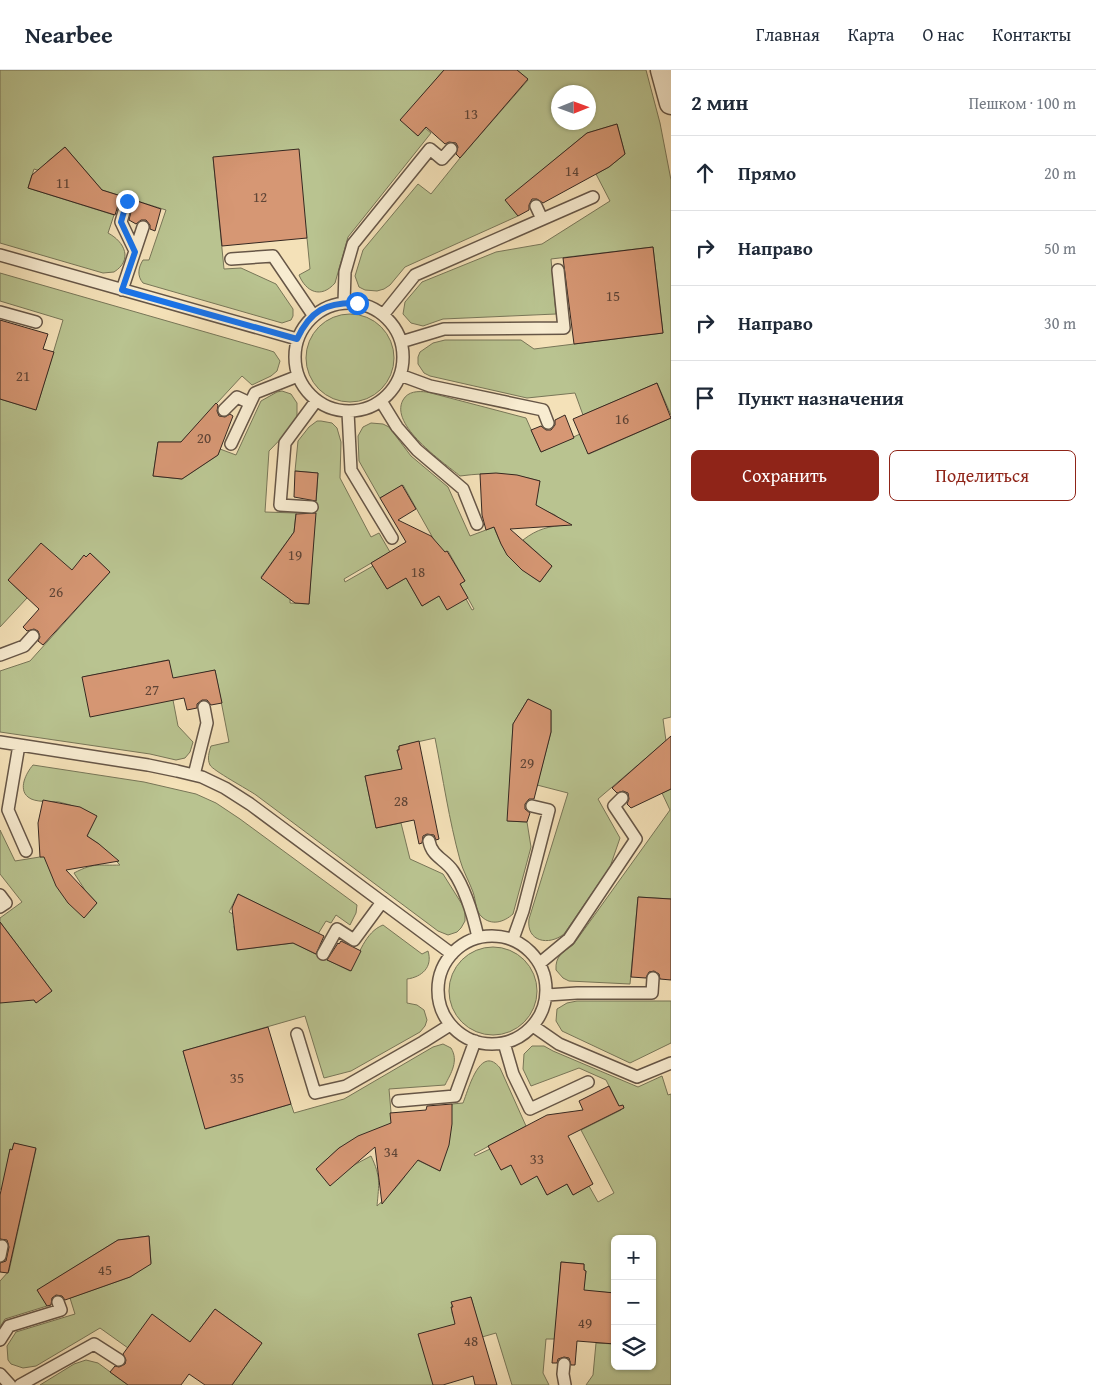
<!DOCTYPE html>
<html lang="ru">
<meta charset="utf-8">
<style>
body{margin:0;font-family:"Gentium Book Plus",serif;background:#f6f6f7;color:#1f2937}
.controls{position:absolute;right:15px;bottom:15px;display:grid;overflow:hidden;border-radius:8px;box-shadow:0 1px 4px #0004}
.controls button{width:45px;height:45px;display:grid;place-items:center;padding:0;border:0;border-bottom:1px solid #e0e1e3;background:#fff;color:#1f2937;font:25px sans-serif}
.compass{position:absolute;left:551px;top:15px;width:45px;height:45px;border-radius:50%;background:#fff;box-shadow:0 1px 4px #0004;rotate:89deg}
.stop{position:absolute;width:15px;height:15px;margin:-11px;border:4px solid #1a73e8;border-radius:50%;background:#fff}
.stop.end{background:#1a73e8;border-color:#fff;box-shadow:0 1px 5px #0008}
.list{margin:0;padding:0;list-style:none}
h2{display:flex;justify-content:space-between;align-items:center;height:65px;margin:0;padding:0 20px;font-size:21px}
h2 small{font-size:16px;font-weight:400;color:#747a83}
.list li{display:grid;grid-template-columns:32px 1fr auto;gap:15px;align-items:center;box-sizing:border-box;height:75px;padding:0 20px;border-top:1px solid #e0e1e3}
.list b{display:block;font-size:19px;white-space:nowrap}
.list em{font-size:16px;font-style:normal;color:#747a83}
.actions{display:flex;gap:10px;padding:15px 20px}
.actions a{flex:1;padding:11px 0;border:1px solid #8f2418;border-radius:8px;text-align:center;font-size:18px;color:#8f2418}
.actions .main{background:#8f2418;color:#fff}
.icon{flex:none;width:28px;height:28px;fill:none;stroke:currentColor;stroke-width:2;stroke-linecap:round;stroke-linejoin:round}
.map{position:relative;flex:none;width:671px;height:1315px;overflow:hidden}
header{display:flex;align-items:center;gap:30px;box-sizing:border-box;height:70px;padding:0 25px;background:#fff;border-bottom:1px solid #e0e1e3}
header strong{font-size:24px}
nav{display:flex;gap:28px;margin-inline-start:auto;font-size:18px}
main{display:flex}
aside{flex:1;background:#fff}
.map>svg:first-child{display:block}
.green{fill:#b9c390;stroke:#787658;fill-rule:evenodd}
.building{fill:#d69774;stroke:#362821}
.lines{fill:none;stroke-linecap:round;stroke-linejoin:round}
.service-casing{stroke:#665647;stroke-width:14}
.minor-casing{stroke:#665647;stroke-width:25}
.service{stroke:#f8ecd1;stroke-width:11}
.minor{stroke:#f8ecd1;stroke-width:22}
.route{stroke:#1a73e8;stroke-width:6}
.labels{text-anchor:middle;stroke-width:5;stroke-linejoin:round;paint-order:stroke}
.number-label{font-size:15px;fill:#5e4436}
</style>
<header>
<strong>Nearbee</strong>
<nav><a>Главная</a><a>Карта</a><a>О нас</a><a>Контакты</a></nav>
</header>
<main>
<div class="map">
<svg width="671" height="1315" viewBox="0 0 671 1315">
<rect width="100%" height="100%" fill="#f4e1b8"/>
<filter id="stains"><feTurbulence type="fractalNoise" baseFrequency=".004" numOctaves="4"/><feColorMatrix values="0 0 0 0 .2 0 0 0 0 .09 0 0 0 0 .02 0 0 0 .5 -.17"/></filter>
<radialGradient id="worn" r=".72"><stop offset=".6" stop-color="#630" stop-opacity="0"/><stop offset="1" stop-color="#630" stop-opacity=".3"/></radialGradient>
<path class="green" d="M0,0H444L401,50L418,66L425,58L431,63L348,167L335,213C321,229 306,222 299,205L310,199L307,168L213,87L224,199L241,198L276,214L293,239V246L291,250L282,253L143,213C137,206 138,198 143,190H149L166,140L102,120L65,77L47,92L59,107L34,99L28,118L114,145L108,163C125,172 133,190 114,202L103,203L0,173Z
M517,0H646L660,53L671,110V345L657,313L583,345L575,323L527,328L430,306L424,303L418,294V287L420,282L433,273L445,270H521L534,279L663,263L653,177L551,189L556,244L443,249L423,256L411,253L403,244L405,232L422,212L496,182L542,174L610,131L596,104L609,97L625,84L617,54L587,63L506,130L518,146L405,197L390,215L384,219L377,221L365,220L359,217L355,206L363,180L418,114L431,124L460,88L528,10ZM558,22H588V52H558Z
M0,203L268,280L274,282L280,291L277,301L271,306L252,315L242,306L181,372H158L153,406L182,409L218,385L220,379L236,385L261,331L277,322L282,321L291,324L297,333V348L295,354L269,381L265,442L296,443L294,462L261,507L280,522L291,507L290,533L309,534L318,403L295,401L298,371L309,357L317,351H321L332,353L337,358L341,372L340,408L371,467L379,463L390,482L344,509L345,512L373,496L387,519L406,508L422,536L439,526L466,529L472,540L474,539L460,514L465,511L448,481L442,484L403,415L380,428L359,391L358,366L363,357L371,353L383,354L389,357L411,386L448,417L470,466L494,457C504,485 516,496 540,512L552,496L523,470C537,459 549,456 567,455L555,445L529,433L540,411C510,403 491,402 460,406C443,392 389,355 403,330C408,321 418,321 427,322L526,348L541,382L580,364L589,384L671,348V647L663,649L666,671L598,729L620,768L610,797L564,864C549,876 526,872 529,849L568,723L537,715L551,662V641L528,629L513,654L508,751L527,752L531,777L513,844C504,852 492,856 482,847C475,841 476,830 473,822C469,811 463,801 460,790C449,750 443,708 435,668L399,676V680H398L407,718L388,722L384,702L365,706L376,758L401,753L410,789L443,804L465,839V851L461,858L457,862L448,865L438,861L256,725C249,720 212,700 210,695C207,689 209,682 211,676L229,672L215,600L172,610L168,590L83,607L173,630L178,656L193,672L190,682L185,688L176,690L150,684L0,662V601L30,591L110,502L90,483L86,487L84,486L60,517L8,510L27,528L0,557V329L36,340L63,250L0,231Z
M306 288a44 44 0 1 1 88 0a44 44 0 1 1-88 0Z
M33,695L144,712L196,724L216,733L240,749L357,835L356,843L350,855L336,845L331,853L326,851L318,864L238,824L229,842L253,854L234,856L237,880L293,873L350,901C359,885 365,862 383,855L422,884L428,881C433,897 422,907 407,909V933L417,935L424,940L427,950L425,956L420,962L351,1001L324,1008L305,946L183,981L206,1059L291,1034L294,1043L344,1029L433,977L443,974L451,978C459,991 451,1003 445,1015L389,1019L392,1054L339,1078L316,1099L330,1115L352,1096L371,1086C381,1107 379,1113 377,1136C393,1122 406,1108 415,1089L440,1101L452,1034L463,1033C468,1021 480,973 500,998L526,1056L474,1084L475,1086L490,1079L501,1100L511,1095L521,1114L537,1106L547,1125L567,1114L573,1125L589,1116L598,1132L614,1123L581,1060L621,1040L606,1010L579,998L531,1016L523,999L524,984L532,976H544L553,981L638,1017L662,1006L668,1025L671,1024V1315H586L593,1305L596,1273L615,1274V1296H652V1169H615V1223L601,1222L580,1240L586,1201H584V1194L561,1192L555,1269H546L543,1303L549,1315H512L496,1263L482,1267L471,1227L452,1233V1243L462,1270L433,1315H232L262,1273L215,1239L190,1272L152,1245L128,1278L100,1258L36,1296L23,1298L11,1294L8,1290L7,1276L16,1262L75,1244L70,1228L130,1207L151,1193L149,1166L118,1170L38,1220L47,1236L5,1249L0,1257V1211L9,1201L36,1079L14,1073L12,1080L10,1079L3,1120L0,1119V933L21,912L36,933L52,921L0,852V848L22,832L0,804V760L15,791L46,786L84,847L97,833L85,820L74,803C95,792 99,796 120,795L99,774L87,766L96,746C84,740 73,735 59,732C51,731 35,733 28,727C18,719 26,703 33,695Z
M671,719V829L638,827L630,914L569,911L563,908L556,900C555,886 563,882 573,875L670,740L662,723Z
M449 921a44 44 0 1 1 88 0a44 44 0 1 1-88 0Z
M577,931H671V973L630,993L562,961L556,951L557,939L567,933Z
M86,1290L98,1293L128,1315H40L74,1294Z"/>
<path class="building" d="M444,0H517L528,9L460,88L456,84L458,77L456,73L449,72L445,74L426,57L418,66L400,50Z
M617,54L625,84L609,97L543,133L537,129H532L529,135V140L518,146L505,130L587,63Z
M65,77L102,120L121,126L115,145L28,118L32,105Z
M299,79L307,168L222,176L213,87Z
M134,130L161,139L155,161L150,159V155L146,150H141L136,154L129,150Z
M653,177L663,263L574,274L563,188Z
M0,250L48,264L43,279L54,282L36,340L0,329Z
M657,313L671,348L588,384L573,349Z
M216,333L218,335L217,341L219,346L225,347L230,344L233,346L218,385L182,409L153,406L158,372H181Z
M565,345L574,368L541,382L531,360L541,356L546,360H551L555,355V350Z
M295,401L318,403L316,431L294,427Z
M496,403L517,405L540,411L536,435L572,455L510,459L552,496L540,512L522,500L507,485L501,474L494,457L486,460L482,445L480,404Z
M402,415L416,439L398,450L431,466L445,482L447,481L465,511L460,514L468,528L447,540L439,526L422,536L406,508L387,519L371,493L406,472L380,428Z
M316,443L309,534L295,533L261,508L294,462L296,444Z
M41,473L72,500L84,485L86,487L90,483L110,502L43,575L38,571L40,567L38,561L34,559L27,561L23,557L39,539L8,510Z
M169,590L173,608L215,600L222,633L211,635L207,630H202L197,634V638L187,640L184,628L90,647L82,607Z
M528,629L551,640V662L534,729H529L525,734V739L530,743L527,752L507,751L513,654Z
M671,666V719L631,738L627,734L629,729L628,723L623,721L617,723L612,718Z
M419,671L439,769L436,770L434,765L427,764L423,766L422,773L419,774L414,750L376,758L365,706L402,699L397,680H399V676Z
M43,730L80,737L97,746L87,766L99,774L119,791L66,800L97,833L84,848L68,833L56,816L44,787H40L38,753Z
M238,824L324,866L316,884L293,873L237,880L232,838Z
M638,827L671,829V910L660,909L659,904L654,901L649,902L646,908L631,907Z
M0,852L52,921L36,933L34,930L0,933Z
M341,871L361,881L351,901L327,890L338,873L339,874Z
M268,957L291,1034L205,1059L183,981Z
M609,1016L619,1036L623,1035L624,1038L568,1066L593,1114L573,1125L567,1114L547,1125L537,1106L521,1115L511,1095L501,1100L488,1076L547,1045L583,1040L579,1031Z
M452,1034V1054L449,1075L440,1101L418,1090L382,1134L375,1077L330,1116L316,1099L339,1078L358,1066L391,1053L390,1043L426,1040L427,1036Z
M14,1073L36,1078L8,1203L0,1202V1193L6,1191L9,1177L7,1170L0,1169V1125L10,1079L12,1080Z
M149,1166L151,1194L130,1207L65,1230L62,1226L56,1225L52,1228L51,1235L47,1236L37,1220L118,1170Z
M561,1192L584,1194V1200L586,1201L584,1220L615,1223V1274L577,1271L575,1295H571L569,1288L564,1287L558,1289L557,1293H552Z
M471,1227L497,1315H475L473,1306L443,1315H433L418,1264L455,1254L451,1237H453L451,1232Z
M215,1239L262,1273L232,1315H205L189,1304L181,1315H128L110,1302L115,1296L119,1297L125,1294L126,1290L123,1284L152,1244L190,1272Z"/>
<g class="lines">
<defs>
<path id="service" d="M536,136L542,149
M135,181L143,157
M0,185L297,269
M231,189L273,186L313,245
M122,220L135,181L121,152L127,131
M295 287a54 54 0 1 1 108 0a54 54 0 1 1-108 0Z
M344,233L345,202L353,174L430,79L442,89L451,79
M0,242L36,252
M383,245L415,205L593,127
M401,272L444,259L564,258L558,200
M400,305L430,316L543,340L548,353
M381,331L397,357L417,380L463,419L477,454
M224,340L237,327L250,333
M348,342L351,400L392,468
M231,374L255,323L298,306
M312,437L280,435L285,373L316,331
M0,585L24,576L33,566
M0,672L148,695L177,701L202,707L225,718L250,734L452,884
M19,675L8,740L26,781
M194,705L207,653L204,637
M429,771C432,787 445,789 453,801C466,820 473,845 478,867
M0,825L6,833L0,837
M438 920a54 54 0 1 1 108 0a54 54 0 1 1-108 0Z
M513,869L523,841L549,740L532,736
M323,884L337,859L354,870L382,832
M540,893L569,869L636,769L614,736L622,728
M547,925L577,923H652L653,908
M533,956L559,974L637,1007L671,993
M297,964L315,1023L346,1016L423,972L450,955
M504,973L513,1004L530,1039L588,1012
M398,1031L455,1026L475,971
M0,1186L2,1176
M0,1270L9,1256L61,1240L58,1232
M564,1294L563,1304L565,1315
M0,1304L10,1315
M20,1315L94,1274L119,1290"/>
<path id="minor" d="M662,0L671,33"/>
</defs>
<use href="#service" class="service-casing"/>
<use href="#minor" class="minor-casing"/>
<use href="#service" class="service"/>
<use href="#minor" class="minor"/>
</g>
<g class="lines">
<path class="route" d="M127,131L121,152L135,182L122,220L297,269C310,241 326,232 357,233"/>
</g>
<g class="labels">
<g class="number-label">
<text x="471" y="49">13</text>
<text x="572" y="106">14</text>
<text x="63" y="118">11</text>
<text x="260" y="132">12</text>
<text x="613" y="231">15</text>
<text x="23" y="311">21</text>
<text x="622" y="354">16</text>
<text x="204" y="373">20</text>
<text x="295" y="490">19</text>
<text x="418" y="507">18</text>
<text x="56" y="527">26</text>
<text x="152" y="625">27</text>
<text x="527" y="698">29</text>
<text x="401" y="736">28</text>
<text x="237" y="1013">35</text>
<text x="391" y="1087">34</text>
<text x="537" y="1094">33</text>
<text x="105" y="1205">45</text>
<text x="585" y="1258">49</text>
<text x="471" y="1276">48</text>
</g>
</g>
<rect width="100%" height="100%" filter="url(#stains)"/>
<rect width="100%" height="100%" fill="url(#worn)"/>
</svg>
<div class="controls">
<button>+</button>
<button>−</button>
<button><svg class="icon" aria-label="layers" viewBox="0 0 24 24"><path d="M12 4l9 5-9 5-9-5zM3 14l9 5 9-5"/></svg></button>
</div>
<svg class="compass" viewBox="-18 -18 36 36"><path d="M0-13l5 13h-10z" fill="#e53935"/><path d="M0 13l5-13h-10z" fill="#747a83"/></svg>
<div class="stop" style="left:357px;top:233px"></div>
<div class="stop end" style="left:127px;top:131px"></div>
</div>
<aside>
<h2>2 мин<small>Пешком · 100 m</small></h2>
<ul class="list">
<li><svg class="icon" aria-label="ahead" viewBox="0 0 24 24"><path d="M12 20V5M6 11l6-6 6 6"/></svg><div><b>Прямо</b></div><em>20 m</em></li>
<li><svg class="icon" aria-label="right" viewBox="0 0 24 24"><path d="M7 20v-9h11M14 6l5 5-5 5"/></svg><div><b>Направо</b></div><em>50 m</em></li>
<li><svg class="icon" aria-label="right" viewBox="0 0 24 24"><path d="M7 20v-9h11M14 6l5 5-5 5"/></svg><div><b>Направо</b></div><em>30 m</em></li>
<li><svg class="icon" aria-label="arrive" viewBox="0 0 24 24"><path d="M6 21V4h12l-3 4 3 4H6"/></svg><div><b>Пункт назначения</b></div></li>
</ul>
<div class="actions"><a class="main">Сохранить</a><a>Поделиться</a></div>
</aside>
</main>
